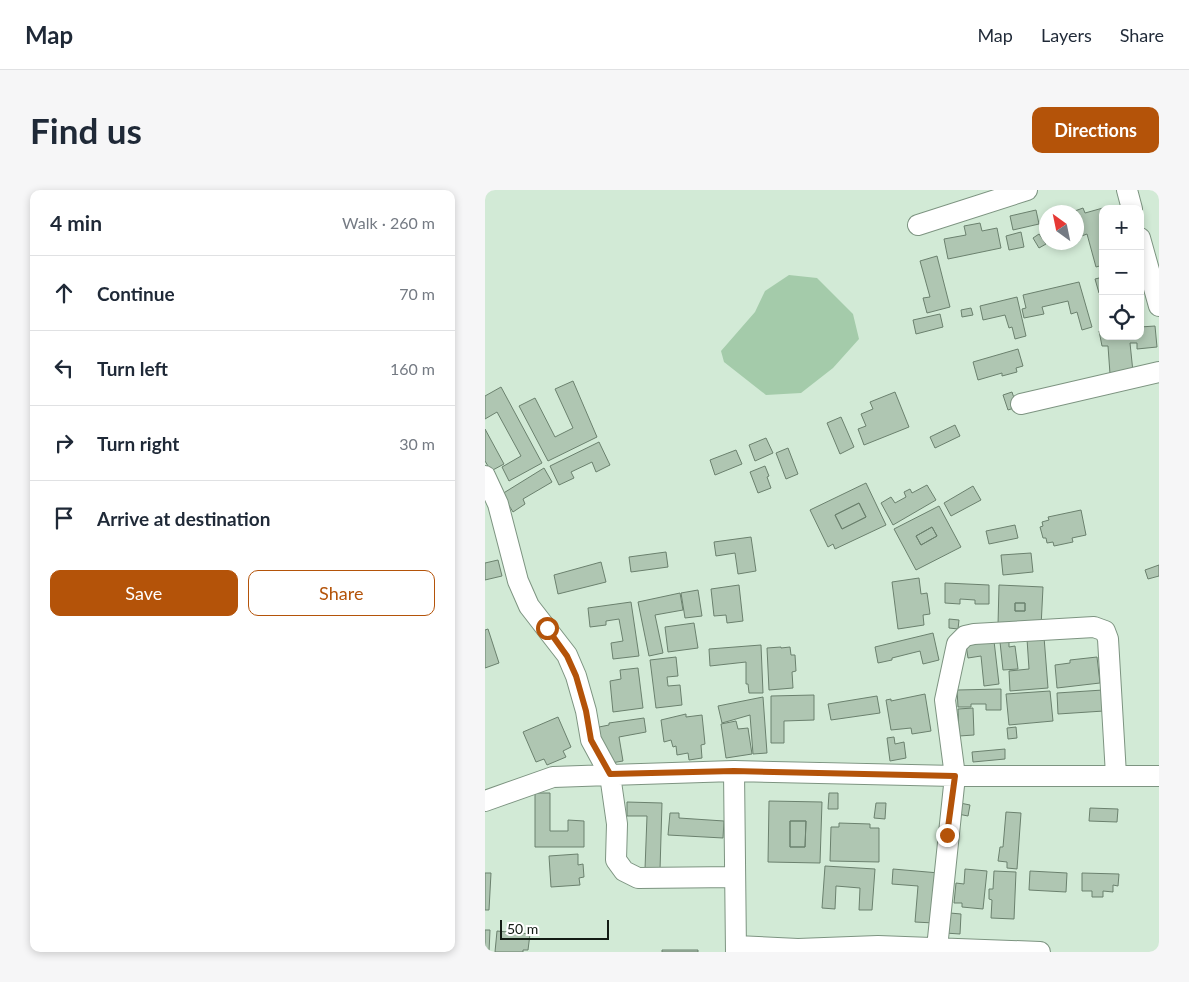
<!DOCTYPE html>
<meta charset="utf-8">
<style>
body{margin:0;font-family:Lato,sans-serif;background:#f6f6f7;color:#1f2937}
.controls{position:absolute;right:15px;top:15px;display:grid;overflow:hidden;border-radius:10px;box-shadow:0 2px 8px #0003}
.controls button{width:45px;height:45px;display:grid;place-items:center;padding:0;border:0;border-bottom:1px solid #e0e1e3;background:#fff;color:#1f2937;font:25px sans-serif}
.compass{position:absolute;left:554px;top:15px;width:45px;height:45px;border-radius:50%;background:#fff;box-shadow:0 2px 8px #0003;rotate:327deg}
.scale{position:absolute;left:15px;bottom:12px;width:109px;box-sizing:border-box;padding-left:5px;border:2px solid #131c14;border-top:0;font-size:14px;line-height:18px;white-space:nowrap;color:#131c14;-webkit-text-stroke:4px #fff;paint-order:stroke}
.stop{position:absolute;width:15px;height:15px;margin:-11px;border:4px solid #b45309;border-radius:50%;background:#fff}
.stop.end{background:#b45309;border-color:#fff;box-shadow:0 1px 5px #0008}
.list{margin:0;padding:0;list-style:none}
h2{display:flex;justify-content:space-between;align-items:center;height:65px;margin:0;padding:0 20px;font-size:21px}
h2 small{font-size:16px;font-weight:400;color:#747a83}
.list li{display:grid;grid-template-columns:32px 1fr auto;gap:15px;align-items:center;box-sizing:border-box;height:75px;padding:0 20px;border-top:1px solid #e0e1e3}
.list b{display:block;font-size:19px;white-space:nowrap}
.list em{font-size:16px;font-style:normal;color:#747a83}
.actions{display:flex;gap:10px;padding:15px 20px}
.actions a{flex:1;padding:11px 0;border:1px solid #b45309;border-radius:10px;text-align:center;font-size:18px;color:#b45309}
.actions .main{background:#b45309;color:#fff}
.icon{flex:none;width:28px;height:28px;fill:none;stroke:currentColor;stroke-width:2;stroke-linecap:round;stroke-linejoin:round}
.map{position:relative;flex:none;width:674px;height:762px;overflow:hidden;border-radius:10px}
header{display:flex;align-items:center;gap:30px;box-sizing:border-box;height:70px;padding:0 25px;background:#fff;border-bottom:1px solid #e0e1e3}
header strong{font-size:24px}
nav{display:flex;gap:28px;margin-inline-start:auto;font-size:18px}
.intro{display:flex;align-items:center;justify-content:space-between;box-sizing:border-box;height:120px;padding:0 30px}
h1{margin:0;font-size:35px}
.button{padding:12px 22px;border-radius:10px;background:#b45309;color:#fff;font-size:18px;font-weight:700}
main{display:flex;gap:30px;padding:0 30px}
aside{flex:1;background:#fff;border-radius:10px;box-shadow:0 2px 8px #0003}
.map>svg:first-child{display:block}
.water{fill:#a4cbaa}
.building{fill:#afc6b2;stroke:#6b816e;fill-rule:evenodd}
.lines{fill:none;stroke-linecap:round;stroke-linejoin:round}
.minor-casing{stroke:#7d9481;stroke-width:22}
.minor{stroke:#fff;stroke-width:20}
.route{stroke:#b45309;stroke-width:6}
</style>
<header>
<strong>Map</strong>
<nav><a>Map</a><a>Layers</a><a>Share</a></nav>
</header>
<div class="intro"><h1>Find us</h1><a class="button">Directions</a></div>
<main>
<aside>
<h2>4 min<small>Walk · 260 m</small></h2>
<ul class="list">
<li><svg class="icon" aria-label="ahead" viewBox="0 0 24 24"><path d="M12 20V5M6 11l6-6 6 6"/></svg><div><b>Continue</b></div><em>70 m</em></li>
<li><svg class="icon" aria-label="left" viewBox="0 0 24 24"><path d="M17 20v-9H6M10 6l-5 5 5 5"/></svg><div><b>Turn left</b></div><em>160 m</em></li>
<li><svg class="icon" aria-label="right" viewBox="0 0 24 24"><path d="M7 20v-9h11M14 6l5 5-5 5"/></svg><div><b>Turn right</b></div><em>30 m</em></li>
<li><svg class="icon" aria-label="arrive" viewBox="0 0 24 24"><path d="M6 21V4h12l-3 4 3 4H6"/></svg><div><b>Arrive at destination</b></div></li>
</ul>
<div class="actions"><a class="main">Save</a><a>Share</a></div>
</aside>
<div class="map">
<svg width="674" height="762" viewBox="0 0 674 762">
<rect width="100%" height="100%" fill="#d2ead6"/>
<path class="water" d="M304,85L332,88L368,124L374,149L348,178L316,203L281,205L239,172L236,161L270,122L280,101Z"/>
<path class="building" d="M625,16L626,19H618V75L611,77L602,44L594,47L592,39V22H587L598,18L600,23Z
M551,20L554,34L528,40L525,26Z
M495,33L497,41L512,38L516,58L463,69L459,49L481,45L479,36Z
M536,42L539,57L524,60L521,46Z
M554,44L561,54L554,58L548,48Z
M452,66L465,117L442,123L438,108L445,107L435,71Z
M618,87V102L614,103L610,89Z
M594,92L607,137L597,140L592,122L586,124L583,111L557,117L559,124L539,128L537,119L541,118L538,105Z
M532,107L541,146L530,149L527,137L524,138L520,125L498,130L495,116Z
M486,118L488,125L477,127L476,120Z
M455,124L458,137L431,144L428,130Z
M670,136L672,157L652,159V153H645L648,182L625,184L623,156H617L614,141H618V146H655V137Z
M533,159L538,176L531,178L532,182L517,186V183L493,190L488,172Z
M88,191L112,247L63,271L34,216L50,208L70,247L88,238L70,199Z
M16,197L57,273L24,291L17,277L36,266L12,222L0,229V206Z
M410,202L424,237L379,255L373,239L381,236L376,224L388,219L385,212Z
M527,202L532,217L523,220L518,205Z
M356,227L369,257L355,264L342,233Z
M470,235L475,246L450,258L445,247Z
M0,239L19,274L6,281L0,271Z
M281,248L288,263L270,271L264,255Z
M114,252L125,275L111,282L107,272L86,282L89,288L74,295L65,276Z
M303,258L313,284L301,289L291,263Z
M251,260L257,274L230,285L225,270Z
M280,276L284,286L282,287L286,298L273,303L265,282Z
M59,278L67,292L38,309L40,314L28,322L17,304Z
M381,293L401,335L350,359L348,354L343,357L325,320ZM374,313L381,327L357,339L350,325Z
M442,295L451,310L408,335L396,313L406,307L410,313L421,307L419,302L425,299L427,303Z
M488,296L496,310L466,326L459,313Z
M374,313L381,327L357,339L350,325Z
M454,316L476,357L431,380L409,339ZM447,337L452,346L436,355L431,346Z
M596,320L601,345L587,348L588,352L569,356L568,352L562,353L561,348H558L555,337L558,336L557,332L564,330L563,327Z
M530,335L533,348L504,354L501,341Z
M447,337L452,346L436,355L431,346Z
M266,347L271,381L253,384L250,363L231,366L229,352Z
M181,362L183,377L146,382L144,367Z
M546,363L548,382L518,385L516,365Z
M13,370L17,386L0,390V373Z
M116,372L121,392L73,404L69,385Z
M674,375V386L663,389L660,380Z
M434,388L436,404L442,403L445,424L438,425L439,435L413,439L407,392Z
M460,393L504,395V414H490V410L475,409V414L460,413Z
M254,395L258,431L242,433L241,425L229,426L226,399Z
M514,395L558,397L556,437L513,435ZM530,413H540V421H530Z
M213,400L217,426L200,428L196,403Z
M195,403L198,420L170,425L178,463L164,466L153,412Z
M146,412L154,466L128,469L126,453L138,451L134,429L121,431V435L105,437L103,418Z
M530,413H540V421H530Z
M464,429L474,430L473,439L464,438Z
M209,433L213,458L183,462L180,437Z
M3,439L14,473L0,478V440Z
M448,443L454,470L438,474L435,461L407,468V470L393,473L390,457Z
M559,447L563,498L525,501L524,481L544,479L542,449Z
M509,451L514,494L499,496L496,466L483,468L481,455Z
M515,452H524V457L530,456L533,479L518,480Z
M276,455L278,503H264L263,494H261V472L225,476L224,459Z
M296,457V458L305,457L306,465H310L311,481L307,482L308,498L284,500L282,458Z
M191,467L193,486L182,487L183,496L195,495L197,515L171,518L165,470Z
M612,467L615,493L572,498L570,475L585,473V470Z
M153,478L158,518L128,522L125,491L136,489L135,480Z
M516,499V520H501V514H486V517H473L472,500Z
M618,500L619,521L573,524L572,503Z
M565,501L568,531L524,535L521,504Z
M440,504L446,541L427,544L426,538L406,540L401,510L406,509V511Z
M329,505V530L299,531V553H286V506Z
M392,506L395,523L346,530L343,514Z
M278,507L282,563L268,564L265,525L237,533L233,516Z
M488,518L489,545L474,546L473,519Z
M201,524V527L217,525L220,554L216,555L217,568L204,570L203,563L192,565L191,556L188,557L186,550L179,552L176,530Z
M73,527L86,557L78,561L81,567L62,575L59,569L51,572L38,542Z
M159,528L161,542L134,547L138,571L120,574L114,537L124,535V533Z
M251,531L253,539L263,538L267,564L241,568L236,534Z
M531,537L532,548L523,549L522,538Z
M409,547L410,554L419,552L421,568L405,571L402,548Z
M520,559V569L488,572L487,562Z
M50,603H65V641H83V630L99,631V657H50Z
M344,603H353V619H343Z
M284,611L337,612L335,673L283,672ZM305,631H321L320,657H305Z
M142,612L177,613L175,680L160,679L162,626H142Z
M391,613H401L400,629L389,628Z
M475,613L485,615L483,626L473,624Z
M605,618L633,619L632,632L604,631Z
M521,622L536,623L532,679L522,678V672L513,671L515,657H518Z
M185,623H194V628L239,631L238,648L183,645Z
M305,631H321L320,657H305Z
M354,633L385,634V638H394V672L345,671L346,637H354Z
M93,664V675L98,674L99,687L94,688L95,695L66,697L64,666Z
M340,676L390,679L387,720H374L375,698L351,696L350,719L337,718Z
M408,679L454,683L449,733L430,732L433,696L407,694Z
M480,679L502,681L498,719L477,717V713H469L471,693L479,694Z
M509,681L531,682L529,729L506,728L507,710L504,709V699H508Z
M545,681L582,683L581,702L544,700Z
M0,683H6L4,720H0Z
M597,683L634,684L633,696L628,695V702L618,701V707H607V701H597Z
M465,723L476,724L475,744L460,743Z
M0,740H5L4,762H0Z
M12,741L45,744L43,760H38V762H10Z
M177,760H213V762H177Z"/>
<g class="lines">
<defs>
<path id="minor" d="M642,0L647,19
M433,35L542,0
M655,48L674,116
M536,214L674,182
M0,286L13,314L33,391L44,416L82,465L91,486L101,521L106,550L125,585L132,634L131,670L139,681L153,688L250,687
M249,581L251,762
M0,611L68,587L125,585L249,581L470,586H674
M251,756L313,759L393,756L555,762
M452,758L470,586L460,510L472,454L480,446L489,444L609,437L620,441L623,449L631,585"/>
</defs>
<use href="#minor" class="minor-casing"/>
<use href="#minor" class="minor"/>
</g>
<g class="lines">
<path class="route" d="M62,438L82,466L91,486L101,521L106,550L125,584L249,581L470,586L462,645"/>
</g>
</svg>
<div class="controls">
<button>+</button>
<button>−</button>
<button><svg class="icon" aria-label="locate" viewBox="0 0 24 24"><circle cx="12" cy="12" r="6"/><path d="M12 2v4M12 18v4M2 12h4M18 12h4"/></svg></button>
</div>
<svg class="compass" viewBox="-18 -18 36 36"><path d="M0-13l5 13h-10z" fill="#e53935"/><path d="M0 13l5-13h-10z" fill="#747a83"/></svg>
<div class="scale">50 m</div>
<div class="stop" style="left:62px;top:438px"></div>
<div class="stop end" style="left:462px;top:645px"></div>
</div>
</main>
